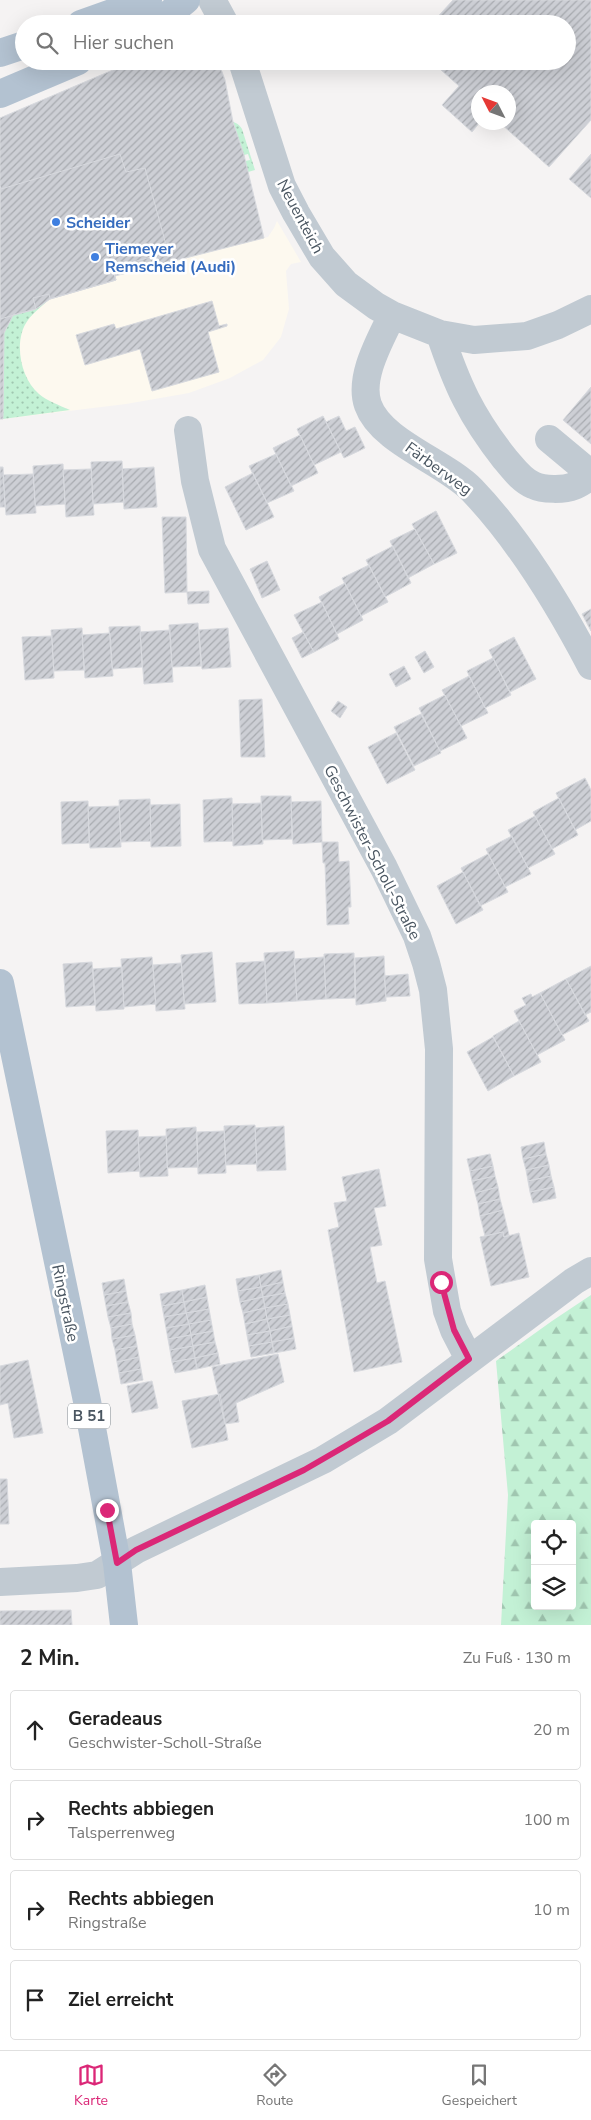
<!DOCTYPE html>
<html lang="de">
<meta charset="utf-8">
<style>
body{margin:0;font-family:"Nunito Sans",sans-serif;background:#f2f2f2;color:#222}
.controls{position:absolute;right:15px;bottom:15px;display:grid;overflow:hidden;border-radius:5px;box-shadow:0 5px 20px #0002}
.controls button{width:45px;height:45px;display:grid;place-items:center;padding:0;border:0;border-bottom:1px solid #e0e0e0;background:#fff;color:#222;font:25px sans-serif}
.compass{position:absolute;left:471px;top:85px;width:45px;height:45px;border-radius:50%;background:#fff;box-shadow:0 5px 20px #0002;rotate:312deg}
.stop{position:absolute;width:15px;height:15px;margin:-11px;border:4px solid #db2777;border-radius:50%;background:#fff}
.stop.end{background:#db2777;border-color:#fff;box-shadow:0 1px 5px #0008}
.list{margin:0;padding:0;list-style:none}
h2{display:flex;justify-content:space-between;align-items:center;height:65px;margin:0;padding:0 20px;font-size:21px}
h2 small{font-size:16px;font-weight:400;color:#767676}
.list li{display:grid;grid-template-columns:32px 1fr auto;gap:15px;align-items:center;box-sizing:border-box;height:80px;margin:0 10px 10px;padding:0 10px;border:1px solid #e0e0e0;border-radius:5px}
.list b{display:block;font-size:19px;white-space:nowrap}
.list p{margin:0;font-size:16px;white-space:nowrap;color:#767676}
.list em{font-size:16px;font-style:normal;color:#767676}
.icon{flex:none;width:28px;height:28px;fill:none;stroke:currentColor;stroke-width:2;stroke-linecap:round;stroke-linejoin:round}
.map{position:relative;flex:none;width:591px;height:1625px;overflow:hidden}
.search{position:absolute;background:#fff;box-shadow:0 5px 20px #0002;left:15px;right:15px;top:15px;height:55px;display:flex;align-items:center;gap:12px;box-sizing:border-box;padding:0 18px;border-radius:28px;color:#767676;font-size:19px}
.sheet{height:425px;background:#fff}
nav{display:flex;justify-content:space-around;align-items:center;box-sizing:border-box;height:70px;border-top:1px solid #e0e0e0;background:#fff;font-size:14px;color:#767676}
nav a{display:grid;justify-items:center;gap:2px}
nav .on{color:#db2777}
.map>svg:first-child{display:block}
.commercial{fill:#fdf9ef}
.grass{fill:url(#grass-dots)}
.forest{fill:url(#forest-firs);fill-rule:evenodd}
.building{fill:url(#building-hatch);stroke:#d7d9de}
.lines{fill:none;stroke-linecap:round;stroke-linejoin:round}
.minor{stroke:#c1cad2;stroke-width:28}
.major{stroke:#b3c2d1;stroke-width:28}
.route{stroke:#db2777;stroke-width:6}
.shop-dot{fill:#3f7fe0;stroke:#fff;stroke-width:2}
.labels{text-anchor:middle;stroke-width:5;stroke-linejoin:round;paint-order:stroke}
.shield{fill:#fff;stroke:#808990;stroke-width:1}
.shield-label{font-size:15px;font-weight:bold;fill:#4a5661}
.street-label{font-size:16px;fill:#4a5661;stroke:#fff}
.shop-label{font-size:16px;font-weight:bold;fill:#366cbe;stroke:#fff;text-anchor:start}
</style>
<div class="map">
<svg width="591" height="1625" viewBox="0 0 591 1625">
<defs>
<pattern id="grass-dots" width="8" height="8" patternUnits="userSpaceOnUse" patternTransform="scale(1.25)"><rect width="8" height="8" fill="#c3f1d5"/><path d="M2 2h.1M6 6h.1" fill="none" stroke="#a0c6b0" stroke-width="1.8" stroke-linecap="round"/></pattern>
<pattern id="forest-firs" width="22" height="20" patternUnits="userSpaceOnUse" patternTransform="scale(1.25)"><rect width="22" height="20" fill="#c3f1d5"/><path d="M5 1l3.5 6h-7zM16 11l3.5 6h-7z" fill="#a0c6b0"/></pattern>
<pattern id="building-hatch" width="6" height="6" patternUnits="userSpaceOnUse" patternTransform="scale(1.25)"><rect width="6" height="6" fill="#cdcfd5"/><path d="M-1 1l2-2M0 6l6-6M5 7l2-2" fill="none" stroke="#a8abb0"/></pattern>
</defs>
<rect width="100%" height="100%" fill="#f5f3f3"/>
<path class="commercial" d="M277,221L301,262L291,264L286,271L289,309L281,337L263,360L230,378L189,393L126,404L3,419L4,333L13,315L36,309L50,299L116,280L115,276L268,237L274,228Z"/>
<path class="grass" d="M230,121C235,122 239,124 242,129L255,170L248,172L245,161L250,160L248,154L244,155L233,122L159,144Z
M50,299C43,305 34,312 28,320C13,340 20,378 39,394C47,401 59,405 70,410L3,419L4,333L13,315L36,309Z"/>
<path class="forest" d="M591,1295V1625H501L508,1495L496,1361L552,1321ZM535,1524H572V1606H535Z"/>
<path class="building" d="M453,0H591V120L549,167L499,122H508V92H478V122H480L472,132L442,105L459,86L431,61H567V24H431Z
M134,61H218L225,80L233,122L244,155L264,238L115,276L116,280L50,299L36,309L13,315L4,333L3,419H0V118Z
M120,154L126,172L145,168L168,252L112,268L116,280L50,299L49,294L33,298L36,309L0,319V186L1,189Z
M591,154V198L569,179Z
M212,301L219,326L227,324V326L208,332L219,372L152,391L140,349L85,365L76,335L114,324L116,329Z
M591,387V444L563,420Z
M323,416L341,452L314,465L297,429Z
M339,416L346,431L355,427L365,448L344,458L326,422Z
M300,435L318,473L291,486L273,448Z
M276,454L294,491L267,503L249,466Z
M122,461L124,502L93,504L91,462Z
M63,464L65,504L35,506L33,466Z
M0,467H3L5,507H0Z
M154,467L157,507L124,509L122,469Z
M91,469L94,515L66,517L63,470Z
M253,473L274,517L246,530L225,487Z
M33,474L36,513L6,515L3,475Z
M436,511L457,553L434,564L412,524Z
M162,517H186L187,592L165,593Z
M415,529L434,564L408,578L390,541Z
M393,546L411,583L385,597L366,560Z
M267,561L280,590L262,598L250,569Z
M369,565L388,602L361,616L342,578Z
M345,583L363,620L337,634L319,597Z
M209,591V603L188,604L187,592Z
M322,602L339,639L314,652L294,615Z
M591,609V631L582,614Z
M198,623L201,666L172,667L169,625Z
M140,626L142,667L112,669L109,627Z
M82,628L84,670L54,671L51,630Z
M228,628L231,667L202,669L199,630Z
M170,630L173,682L144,684L140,632Z
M303,632L314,652L302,658L292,638Z
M110,633L113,676L85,678L82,635Z
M52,636L54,678L25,680L22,637Z
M514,637L536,679L510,692L489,650Z
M425,651L434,667L424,673L415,657Z
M493,658L511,695L485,708L467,671Z
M404,666L411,679L396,687L389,674Z
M469,676L488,713L461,726L442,690Z
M445,695L467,738L440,751L419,708Z
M262,699L265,757H241L239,700Z
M338,701L347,707L340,718L331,711Z
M421,714L441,753L414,766L394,727Z
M396,733L415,770L387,784L368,747Z
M585,778L591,790V821L575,830L556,793Z
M261,796H291L292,839L262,840Z
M232,798L233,841L204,842L203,800Z
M559,798L578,835L552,849L533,812Z
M150,799L151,841L121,842L119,800Z
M88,801L89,843L62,844L61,802Z
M321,801L322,842L293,844L291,802Z
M261,803L263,844L233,846L232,804Z
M180,804L181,846L151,847L150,805Z
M119,806L121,847L90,848L88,807Z
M535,816L555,854L528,868L508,830Z
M512,836L531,874L505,887L486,849Z
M322,842H338L339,862L349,861L351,907H348L349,924L327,925L325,863H323Z
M488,854L508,892L480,906L461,868Z
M463,872L483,910L456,924L437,886Z
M294,951L297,1001L267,1003L264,953Z
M212,952L216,1002L184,1004L181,955Z
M354,953L355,998L326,999L324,954Z
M384,956L386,1001L356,1005L355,958Z
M152,957L156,1004L124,1007L121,959Z
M324,957L326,999L297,1001L294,959Z
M265,961L267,1003L239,1004L236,963Z
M92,962L95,1005L66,1007L63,964Z
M181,963L185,1009L156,1011L153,965Z
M591,966V1012L585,1015L566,979Z
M122,967L124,1009L96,1011L93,969Z
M408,974L410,996L386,997L384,976Z
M566,979L589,1021L562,1035L540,993Z
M540,993L565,1040L537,1055L514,1011L526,1005L522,998L531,994L532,997Z
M519,1021L541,1062L514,1076L493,1036Z
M493,1037L514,1076L488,1091L467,1052Z
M255,1125L257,1164L226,1165L224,1126Z
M284,1126L286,1170L257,1171L255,1128Z
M196,1127L198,1167L167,1168L166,1129Z
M138,1130L140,1171L108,1173L106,1131Z
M224,1131L226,1173L198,1174L197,1132Z
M166,1136L168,1176L140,1177L138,1137Z
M544,1142L546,1154L523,1159L521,1147Z
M490,1154L493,1166L470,1171L467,1159Z
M546,1154L549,1165L526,1170L523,1159Z
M549,1165L551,1176L528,1181L526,1170Z
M493,1166L495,1176L472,1181L470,1171Z
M379,1169L386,1206L374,1208L382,1245L370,1247L377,1283L385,1281L402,1362L354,1372L328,1230L339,1227L334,1203L347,1201L342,1177Z
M495,1176L498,1187L475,1193L472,1181Z
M551,1176L554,1187L530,1192L528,1181Z
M498,1187L500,1199L478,1204L475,1193Z
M554,1187L556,1198L533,1203L530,1192Z
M500,1199L503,1210L480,1216L478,1204Z
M503,1210L509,1235L504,1237L503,1232L485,1236L480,1216Z
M503,1232L504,1237L519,1233L529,1277L491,1286L480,1237Z
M281,1270L283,1282L261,1287L259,1275Z
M259,1275L261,1287L238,1291L236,1279Z
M124,1279L126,1291L104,1295L102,1283Z
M283,1282L285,1293L263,1297L261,1287Z
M205,1285L207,1297L184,1302L182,1290Z
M261,1287L263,1297L240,1302L238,1291Z
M182,1290L184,1302L162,1306L160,1294Z
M126,1291L128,1302L106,1306L104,1295Z
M285,1293L288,1304L265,1308L263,1297Z
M207,1297L209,1309L186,1313L184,1302Z
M263,1297L265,1308L243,1313L240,1302Z
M128,1302L131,1313L108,1317L106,1306Z
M184,1302L186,1313L164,1317L162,1306Z
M288,1304L290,1315L267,1319L265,1308Z
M265,1308L267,1319L245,1324L243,1313Z
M209,1309L211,1320L189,1324L186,1313Z
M131,1313L132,1324L111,1328L108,1317Z
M186,1313L189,1324L166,1328L164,1317Z
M290,1315L292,1326L270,1331L267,1319Z
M267,1319L270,1331L247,1335L245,1324Z
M211,1320L213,1331L191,1335L189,1324Z
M132,1324L135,1335L112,1339L111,1328Z
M189,1324L191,1335L168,1339L166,1328Z
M292,1326L294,1338L272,1342L270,1331Z
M213,1331L215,1342L193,1346L191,1335Z
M270,1331L272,1342L249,1346L247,1335Z
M135,1335L137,1346L115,1350L112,1339Z
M191,1335L193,1346L170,1350L168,1339Z
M294,1338L296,1349L274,1353L272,1342Z
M215,1342L218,1353L195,1358L193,1346Z
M272,1342L274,1353L251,1357L249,1346Z
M137,1346L139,1357L117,1362L115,1350Z
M193,1346L195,1358L172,1362L170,1350Z
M218,1353L220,1364L197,1369L195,1358Z
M278,1354L284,1382L236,1403L239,1422L225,1424L212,1367Z
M139,1357L141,1369L119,1373L117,1362Z
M195,1358L197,1369L175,1373L172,1362Z
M28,1360L43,1433L14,1438L8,1403L0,1405V1366Z
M141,1369L143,1380L121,1384L119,1373Z
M152,1381L158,1408L132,1413L127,1386Z
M220,1394L228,1440L192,1448L182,1401Z
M0,1479H7L9,1524H0Z
M71,1610L72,1625H0V1611Z"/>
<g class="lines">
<path class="minor" d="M212,0L225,24
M242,61L282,186L296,213L322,257L346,284L376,306L392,315L440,334L474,340L527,336L558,325L591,309
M392,315C381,339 358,377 368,405C381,442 445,462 472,490C520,540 559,605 591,666
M440,334C457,385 471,416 505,459C513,468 521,480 533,485C543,490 564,490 574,486C580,484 586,479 591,476
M188,430L195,481L212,549L384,868L417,936L426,963L433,990L439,1049L438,1259L447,1311L454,1330L469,1359
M549,439L591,474
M0,1582L77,1578L97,1575L136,1550L323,1460L388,1421L574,1281L591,1271"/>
<path class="major" d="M81,24L148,0
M157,24L186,0
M0,53L24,45
M0,94L78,61
M0,983L87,1401L117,1563L124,1625"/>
</g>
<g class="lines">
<path class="route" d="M107,1510L117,1563L136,1550L304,1470L342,1448L388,1421L469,1359L454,1330L441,1282"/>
</g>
<g class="shop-dot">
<circle cx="56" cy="222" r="5"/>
<circle cx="95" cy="257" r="5"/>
</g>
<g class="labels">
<rect class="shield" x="68" y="1403.5" width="42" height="25" rx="4"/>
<g class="shield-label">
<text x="89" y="1421">B 51</text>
</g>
<g class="street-label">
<text transform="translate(301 216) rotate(62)" y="6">Neuenteich</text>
<text transform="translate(439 468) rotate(36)" y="6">Färberweg</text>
<text transform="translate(373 852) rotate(63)" y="6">Geschwister-Scholl-Straße</text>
<text transform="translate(66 1303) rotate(78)" y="6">Ringstraße</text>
</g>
<g class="shop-label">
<text x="66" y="228">Scheider</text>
<text x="105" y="254">Tiemeyer<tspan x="105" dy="18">Remscheid (Audi)</tspan></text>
</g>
</g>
</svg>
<div class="controls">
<button><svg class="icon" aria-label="locate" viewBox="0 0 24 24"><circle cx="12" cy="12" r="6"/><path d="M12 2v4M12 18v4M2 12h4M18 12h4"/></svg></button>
<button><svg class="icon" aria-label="layers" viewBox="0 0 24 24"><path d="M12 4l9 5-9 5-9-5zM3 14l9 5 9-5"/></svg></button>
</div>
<svg class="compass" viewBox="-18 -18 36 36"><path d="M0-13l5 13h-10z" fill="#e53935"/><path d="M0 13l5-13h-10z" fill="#767676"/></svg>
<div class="stop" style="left:441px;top:1282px"></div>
<div class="stop end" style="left:107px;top:1510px"></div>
<div class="search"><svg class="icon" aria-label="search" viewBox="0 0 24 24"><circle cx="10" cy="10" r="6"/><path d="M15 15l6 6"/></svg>Hier suchen</div>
</div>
<section class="sheet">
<h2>2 Min.<small>Zu Fuß · 130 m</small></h2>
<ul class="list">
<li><svg class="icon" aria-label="ahead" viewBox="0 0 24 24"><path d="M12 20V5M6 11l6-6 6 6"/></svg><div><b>Geradeaus</b><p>Geschwister-Scholl-Straße</p></div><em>20 m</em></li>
<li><svg class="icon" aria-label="right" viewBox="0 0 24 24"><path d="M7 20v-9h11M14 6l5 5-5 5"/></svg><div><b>Rechts abbiegen</b><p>Talsperrenweg</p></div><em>100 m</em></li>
<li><svg class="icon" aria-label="right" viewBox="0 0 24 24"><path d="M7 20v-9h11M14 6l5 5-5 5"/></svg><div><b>Rechts abbiegen</b><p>Ringstraße</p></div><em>10 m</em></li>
<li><svg class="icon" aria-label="arrive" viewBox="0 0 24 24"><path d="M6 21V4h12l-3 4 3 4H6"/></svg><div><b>Ziel erreicht</b></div></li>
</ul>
</section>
<nav>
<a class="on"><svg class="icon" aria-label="map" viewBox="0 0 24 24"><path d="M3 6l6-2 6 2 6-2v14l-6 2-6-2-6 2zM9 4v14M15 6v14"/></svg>Karte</a>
<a><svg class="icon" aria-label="directions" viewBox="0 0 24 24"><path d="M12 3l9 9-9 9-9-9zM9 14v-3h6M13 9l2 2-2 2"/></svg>Route</a>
<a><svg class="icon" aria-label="saved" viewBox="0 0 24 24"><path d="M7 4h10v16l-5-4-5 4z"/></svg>Gespeichert</a>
</nav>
